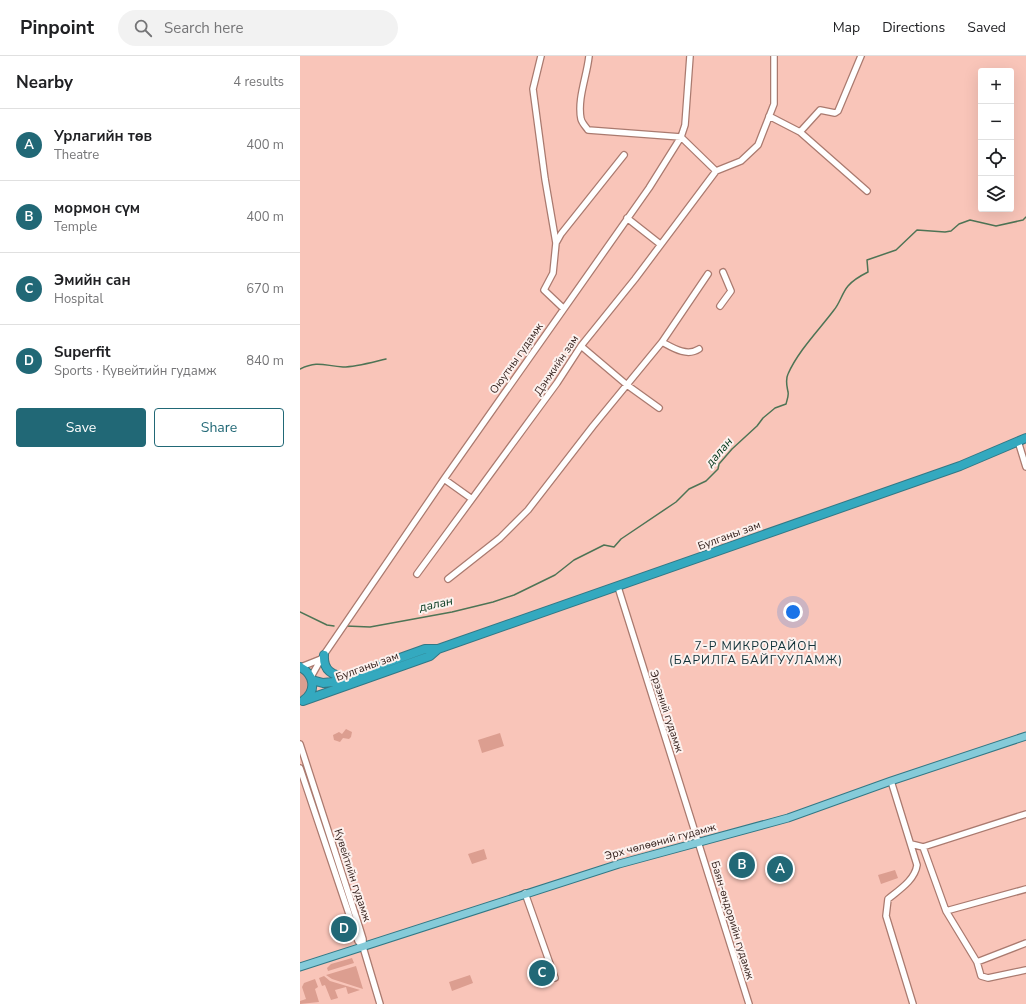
<!DOCTYPE html>
<meta charset="utf-8">
<style>
body{margin:0;font-family:"Nunito Sans",sans-serif;background:#f2f2f2;color:#202124}
.controls{position:absolute;right:12px;top:12px;display:grid;overflow:hidden;border-radius:4px;box-shadow:0 4px 16px #0002}
.controls button{width:36px;height:36px;display:grid;place-items:center;padding:0;border:0;border-bottom:1px solid #e0e0e0;background:#fff;color:#202124;font:20px sans-serif}
.you{position:absolute;left:493px;top:556px;width:14px;height:14px;margin:-10px;border:3px solid #fff;border-radius:50%;background:#1a73e8;box-shadow:0 0 0 6px #1a73e833}
.badge{display:grid;place-items:center;width:26px;height:26px;border-radius:50%;background:#216876;color:#fff;font-size:13px;font-weight:700}
.pin{position:absolute;translate:-50% -50%;border:2px solid #fff;box-shadow:0 1px 4px #0006}
.list{margin:0;padding:0;list-style:none}
h2{display:flex;justify-content:space-between;align-items:center;height:52px;margin:0;padding:0 16px;font-size:17px}
h2 small{font-size:13px;font-weight:400;color:#757577}
.list li{display:grid;grid-template-columns:26px 1fr auto;gap:12px;align-items:center;box-sizing:border-box;height:72px;padding:0 16px;border-top:1px solid #e0e0e0}
.list b{display:block;font-size:15px;white-space:nowrap}
.list p{margin:0;font-size:13px;white-space:nowrap;color:#757577}
.list em{font-size:13px;font-style:normal;color:#757577}
.actions{display:flex;gap:8px;padding:12px 16px}
.actions a{flex:1;padding:9px 0;border:1px solid #216876;border-radius:4px;text-align:center;font-size:14px;color:#216876}
.actions .main{background:#216876;color:#fff}
.icon{flex:none;width:22px;height:22px;fill:none;stroke:currentColor;stroke-width:2;stroke-linecap:round;stroke-linejoin:round}
.map{position:relative;flex:none;width:726px;height:948px;overflow:hidden}
header{display:flex;align-items:center;gap:24px;box-sizing:border-box;height:56px;padding:0 20px;background:#fff;border-bottom:1px solid #e0e0e0}
header strong{font-size:19px}
nav{display:flex;gap:22px;margin-inline-start:auto;font-size:14px}
.search{width:280px;height:36px;background:#f2f2f2;display:flex;align-items:center;gap:10px;box-sizing:border-box;padding:0 14px;border-radius:22px;color:#757577;font-size:15px}
main{display:flex}
aside{flex:1;background:#fff}
.map>svg:first-child{display:block}
.green{fill:#dc9e90}
.lines{fill:none;stroke-linecap:round;stroke-linejoin:round}
.stream{stroke:#4e7455;stroke-width:1.5}
.minor-casing{stroke:#aa7a6f;stroke-width:8}
.major-casing{stroke:#327885;stroke-width:9}
.highway-casing{stroke:#327885;stroke-width:10}
.minor{stroke:#fff;stroke-width:5.5}
.major{stroke:#85cbd9;stroke-width:7}
.highway{stroke:#34a9bf;stroke-width:8}
.labels{text-anchor:middle;stroke-width:4;stroke-linejoin:round;paint-order:stroke}
.street-label{font-size:11px;fill:#2f1c18;stroke:#fcf1ee}
.water-label{font-size:12px;font-style:italic;fill:#01361a;stroke:#fcf1ee}
.neighbourhood-label{font-size:12px;letter-spacing:1px;fill:#103138;stroke:#fcf1ee}
</style>
<header>
<strong>Pinpoint</strong>
<div class="search"><svg class="icon" aria-label="search" viewBox="0 0 24 24"><circle cx="10" cy="10" r="6"/><path d="M15 15l6 6"/></svg>Search here</div>
<nav><a>Map</a><a>Directions</a><a>Saved</a></nav>
</header>
<main>
<aside>
<h2>Nearby<small>4 results</small></h2>
<ul class="list">
<li><span class="badge">A</span><div><b>Урлагийн төв</b><p>Theatre</p></div><em>400 m</em></li>
<li><span class="badge">B</span><div><b>мормон сүм</b><p>Temple</p></div><em>400 m</em></li>
<li><span class="badge">C</span><div><b>Эмийн сан</b><p>Hospital</p></div><em>670 m</em></li>
<li><span class="badge">D</span><div><b>Superfit</b><p>Sports · Кувейтийн гудамж</p></div><em>840 m</em></li>
</ul>
<div class="actions"><a class="main">Save</a><a>Share</a></div>
</aside>
<div class="map">
<svg width="726" height="948" viewBox="0 0 726 948">
<rect width="100%" height="100%" fill="#f9c5b9"/>
<path class="green" d="M0,615C10,622 12,634 0,642Z
M46,673L52,676L51,681L49,683L43,682L40,686L34,684L33,679L39,676L42,678Z
M200,677L204,690L182,697L178,684Z
M184,793L187,803L172,808L168,798Z
M595,814L598,822L581,828L578,819Z
M52,902L54,907L28,915L27,912L31,908Z
M56,910L63,933L32,923L26,919Z
M170,919L173,927L152,935L149,926Z
M24,920L30,925L60,934L48,938L46,931L35,934L38,942L31,944L25,929L22,930L19,922Z
M15,923L18,931L15,933L19,946L0,948V945L6,943L2,931L4,927Z"/>
<g class="lines">
<path class="stream" d="M0,313C18,304 25,310 43,311C56,311 73,306 86,303
M0,556L27,569L34,570
M46,570L70,571L152,556L193,546L214,539L255,519L274,504L304,489L314,491L321,483L376,446L389,433L406,425L418,413L419,408L432,393L457,370L463,362L475,352L486,348C487,344 489,339 488,336C487,330 485,324 488,318C498,295 519,274 534,254C540,247 542,237 548,230C553,224 560,220 568,216L567,204L596,194L617,174L645,176L651,175L659,168L670,164L696,170L723,164L726,161"/>
<defs>
<path id="minor" d="M241,0L233,33L245,123L256,187L253,217L244,234L263,252
M289,0C287,20 277,43 281,63C282,67 286,71 288,74L381,81L416,115L441,105L458,89L474,48V0
M469,60L500,76L567,135
M500,76L520,54L535,57L538,55L561,0
M327,162L360,188
M256,187L261,178L324,99
M420,250L431,235L423,216
M362,286C373,292 387,301 399,293
M281,290L327,329L359,352
M718,385L726,411
M144,423L172,443
M117,518L257,327L281,290L335,223L416,115
M148,523L200,482L228,454L293,370L362,286L408,218
M318,531L449,948
M1,611L21,603
M11,621L21,603L144,423L349,132L381,81L385,69L390,0
M0,688L59,870L63,883V891
M0,712L58,885L63,891L80,948
M591,725L617,809C615,824 599,834 588,843L586,860L613,948
M611,788L623,791L726,758
M623,791L646,855L677,906L681,920L688,922L726,914
M225,837L255,922
M646,855L726,833
M677,906L726,887"/>
<path id="major" d="M0,911L319,808L488,762L591,725L726,680"/>
<path id="highway" d="M24,599C23,614 32,620 47,621
M0,611C14,618 17,634 4,644
M12,624L23,627L33,626L125,593H138
M3,645L130,600L138,593L660,410L726,382"/>
</defs>
<use href="#minor" class="minor-casing"/>
<use href="#major" class="major-casing"/>
<use href="#highway" class="highway-casing"/>
<use href="#minor" class="minor"/>
<use href="#major" class="major"/>
<use href="#highway" class="highway"/>
</g>
<g class="labels">
<g class="street-label">
<text transform="translate(216 302) rotate(-55)" y="4">Оюутны гудамж</text>
<text transform="translate(256 309) rotate(-56)" y="4">Дэнжийн зам</text>
<text transform="translate(429 479) rotate(-20)" y="4">Булганы зам</text>
<text transform="translate(67 610) rotate(-20)" y="4">Булганы зам</text>
<text transform="translate(367 655) rotate(72)" y="4">Эрээний гудамж</text>
<text transform="translate(360 785) rotate(-15)" y="4">Эрх чөлөөний гудамж</text>
<text transform="translate(53 819) rotate(72)" y="4">Кувейтийн гудамж</text>
<text transform="translate(433 864) rotate(73)" y="4">Баян-өндорийн гудамж</text>
</g>
<g class="water-label">
<text transform="translate(419 396) rotate(-49)" y="4">далан</text>
<text transform="translate(136 548) rotate(-12)" y="4">далан</text>
</g>
<g class="neighbourhood-label">
<text x="456" y="594">7-Р МИКРОРАЙОН<tspan x="456" dy="14">(БАРИЛГА БАЙГУУЛАМЖ)</tspan></text>
</g>
</g>
</svg>
<div class="controls">
<button>+</button>
<button>−</button>
<button><svg class="icon" aria-label="locate" viewBox="0 0 24 24"><circle cx="12" cy="12" r="6"/><path d="M12 2v4M12 18v4M2 12h4M18 12h4"/></svg></button>
<button><svg class="icon" aria-label="layers" viewBox="0 0 24 24"><path d="M12 4l9 5-9 5-9-5zM3 14l9 5 9-5"/></svg></button>
</div>
<div class="you"></div>
<div class="pin badge" style="left:480px;top:813px">A</div>
<div class="pin badge" style="left:442px;top:809px">B</div>
<div class="pin badge" style="left:242px;top:917px">C</div>
<div class="pin badge" style="left:44px;top:873px">D</div>
</div>
</main>
